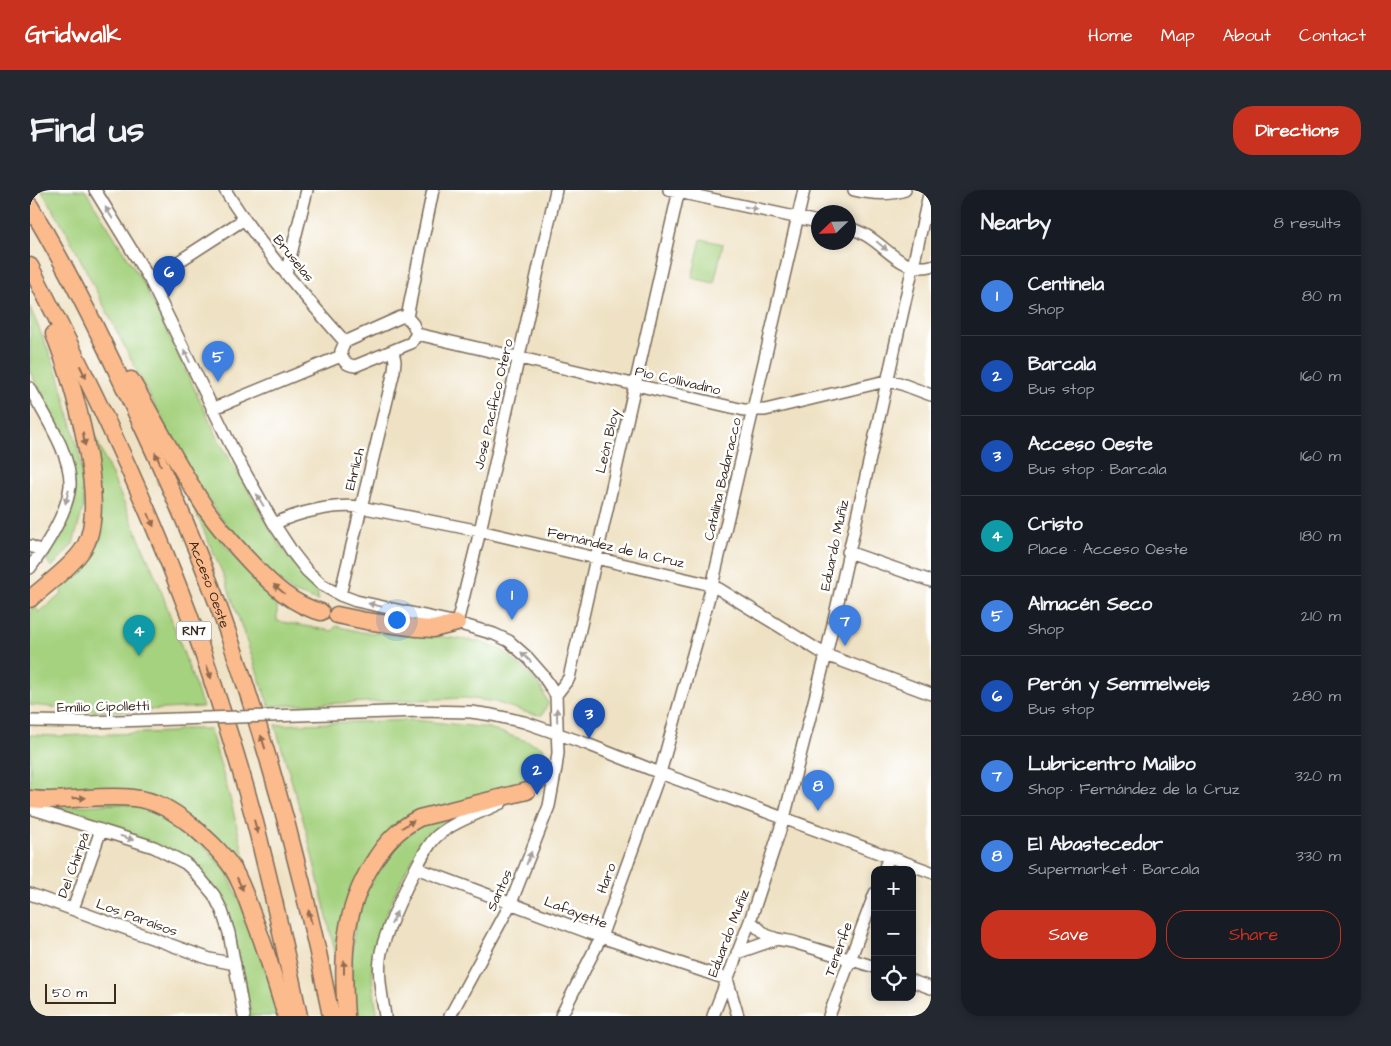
<!DOCTYPE html>
<meta charset="utf-8">
<style>
body{margin:0;font-family:"Architects Daughter",sans-serif;background:#242831;color:#f1f3f6}
.controls{position:absolute;right:15px;bottom:15px;display:grid;overflow:hidden;border-radius:10px;box-shadow:0 2px 8px #0003}
.controls button{width:45px;height:45px;display:grid;place-items:center;padding:0;border:0;border-bottom:1px solid #363941;background:#171b24;color:#f1f3f6;font:25px sans-serif}
.compass{position:absolute;left:781px;top:15px;width:45px;height:45px;border-radius:50%;background:#171b24;box-shadow:0 2px 8px #0003;rotate:247deg}
.scale{position:absolute;left:15px;bottom:12px;width:71px;box-sizing:border-box;padding-left:5px;border:2px solid #3b2a1e;border-top:0;font-size:14px;line-height:18px;white-space:nowrap;color:#3b2a1e;-webkit-text-stroke:4px #fff;paint-order:stroke}
.you{position:absolute;left:366px;top:429px;width:18px;height:18px;margin:-12px;border:4px solid #fff;border-radius:50%;background:#1a73e8;box-shadow:0 0 0 8px #1a73e833}
.badge{display:grid;place-items:center;width:32px;height:32px;border-radius:50%;background:#c8321e;color:#fff;font-size:16px;font-weight:700}
.pin{position:absolute;translate:-50% -41px;filter:drop-shadow(0 1px 2px #0008)}
.pin::after{content:'';position:absolute;top:26px;width:18px;height:15px;background:inherit;clip-path:polygon(0 0,100% 0,50% 100%)}
.list{margin:0;padding:0;list-style:none}
h2{display:flex;justify-content:space-between;align-items:center;height:65px;margin:0;padding:0 20px;font-size:21px}
h2 small{font-size:16px;font-weight:400;color:#9ea1a6}
.list li{display:grid;grid-template-columns:32px 1fr auto;gap:15px;align-items:center;box-sizing:border-box;height:80px;padding:0 20px;border-top:1px solid #363941}
.list b{display:block;font-size:19px;white-space:nowrap}
.list p{margin:0;font-size:16px;white-space:nowrap;color:#9ea1a6}
.list em{font-size:16px;font-style:normal;color:#9ea1a6}
.actions{display:flex;gap:10px;padding:15px 20px}
.actions a{flex:1;padding:11px 0;border:1px solid #c8321e;border-radius:20px;text-align:center;font-size:18px;color:#c8321e}
.actions .main{background:#c8321e;color:#fff}
.icon{flex:none;width:28px;height:28px;fill:none;stroke:currentColor;stroke-width:2;stroke-linecap:round;stroke-linejoin:round}
.map{position:relative;flex:none;width:901px;height:826px;overflow:hidden;border-radius:20px}
header{display:flex;align-items:center;gap:30px;box-sizing:border-box;height:70px;padding:0 25px;background:#c8321e;color:#fff}
header strong{font-size:24px}
nav{display:flex;gap:28px;margin-inline-start:auto;font-size:18px}
.intro{display:flex;align-items:center;justify-content:space-between;box-sizing:border-box;height:120px;padding:0 30px}
h1{margin:0;font-size:35px}
.button{padding:12px 22px;border-radius:20px;background:#c8321e;color:#fff;font-size:18px;font-weight:700}
main{display:flex;gap:30px;padding:0 30px}
aside{flex:1;background:#171b24;border-radius:20px;box-shadow:0 2px 8px #0003}
.map>svg:first-child{display:block}
.green{fill:#a5d27f;stroke:#707e4e}
.lines{fill:none;stroke-linecap:round;stroke-linejoin:round}
.minor-casing{stroke:#7a6a58;stroke-width:14}
.highway-casing{stroke:#7a6a58;stroke-width:19}
.minor{stroke:#fff;stroke-width:11}
.highway{stroke:#fbbb8d;stroke-width:16}
.minor-bridge-casing{stroke:#7a6a58;stroke-width:14;stroke-linecap:butt}
.minor-bridge{stroke:#fff;stroke-width:11}
.oneway{fill:#a79f9a}
.oneway2{fill:#916b50}
.labels{text-anchor:middle;stroke-width:5;stroke-linejoin:round;paint-order:stroke}
.shield{fill:#fff;stroke:#766a62;stroke-width:1}
.shield-label{font-size:12px;font-weight:bold;fill:#3b2a1e}
.street-label{font-size:14px;fill:#3b2a1e;stroke:#fff}
</style>
<header>
<strong>Gridwalk</strong>
<nav><a>Home</a><a>Map</a><a>About</a><a>Contact</a></nav>
</header>
<div class="intro"><h1>Find us</h1><a class="button">Directions</a></div>
<main>
<div class="map">
<svg width="901" height="826" viewBox="0 0 901 826">
<rect width="100%" height="100%" fill="#fff"/>
<filter id="ink" filterUnits="userSpaceOnUse"><feTurbulence type="fractalNoise" baseFrequency=".02" numOctaves="2"/><feDisplacementMap in="SourceGraphic" scale="10" xChannelSelector="R" yChannelSelector="G"/><feConvolveMatrix kernelMatrix="1 2 1 2 8 2 1 2 1" color-interpolation-filters="sRGB"/></filter>
<filter id="wash" filterUnits="userSpaceOnUse"><feTurbulence type="fractalNoise" baseFrequency=".0096" numOctaves="4" result="noise"/><feDisplacementMap in="SourceGraphic" scale="20" xChannelSelector="R" yChannelSelector="G"/><feGaussianBlur stdDeviation="1.12" result="paint"/><feColorMatrix in="noise" values="0 0 0 0 0 0 0 0 0 0 0 0 0 0 0 0 0 1.4 0 .05"/><feComposite in="paint" operator="in"/></filter>
<g filter="url(#wash)">
<rect width="100%" height="100%" fill="#efe2c4"/>
<path class="green" d="M11,0H55L115,96L191,254L249,354L288,404V411L263,402L248,390L204,347L153,272L35,39Z
M671,49L693,54L684,93L662,88Z
M0,117L29,186L50,267L54,315L43,354L22,377L15,368L37,329L44,295L41,269L13,206L0,182Z
M57,230L65,246L128,392L173,517L76,522L0,515V422L2,418L5,417L9,422L32,404L30,397L56,375L65,359L70,336L54,234Z
M153,293L193,353L247,415V431L302,441L306,436L331,442L415,447L450,452L472,460L499,483L512,499L518,514L512,525L501,524L465,512L436,508L239,516L195,389Z
M384,530L459,538L513,557L514,561L507,582L485,598L361,640L307,769L276,640L245,535Z
M151,539H180L200,608L233,744L220,711L144,619L0,606V545L28,546L142,542Z
M92,614L125,618L148,632L175,658L197,683L210,711L237,784L249,826H219L204,747L168,679L20,619L22,617Z
M446,619C432,626 414,631 402,642C380,662 347,739 343,769C340,785 345,810 348,826H322L321,768L325,735L332,710L353,669L382,638Z"/>
</g>
<g filter="url(#ink)">
<g class="lines">
<defs>
<path id="minor" d="M65,0L120,90L208,270L244,334L263,363L277,381L292,395L310,405L326,411L427,433L464,444L479,451L498,468L512,484L526,505L528,563L526,578L515,590L490,604
M195,0C229,55 272,103 315,152
M639,0L788,32
M824,0C841,4 858,6 875,0
M818,38C854,46 865,84 901,76
M256,84L277,0
M120,90L213,30
M371,127H377L383,134L387,144L381,153L325,176C316,175 311,170 311,161L315,152Z
M377,127L403,0
M387,144L714,220H735L856,191L869,193L901,205
M0,198C14,225 42,265 40,296C37,324 16,356 0,378
M182,219L311,166
M244,334C268,322 304,314 330,317L450,341L673,393L689,399L796,465L901,504
M0,356L12,361
M818,362L901,391
M310,405L364,181L365,171L363,161
M427,433L450,341L526,0
M526,505L539,488L649,0
M239,526L389,521L441,522L462,525L494,532L557,554L630,583L901,682
M0,531L59,532L146,529
M0,618L124,657L155,673L164,681L184,705L192,721L199,743L214,826
M386,678L571,747L697,789L708,826
M854,680L859,666
M0,704L180,769L205,774
M43,719L71,640
M720,731L736,745L747,749L763,752L845,777
M707,763L747,749
M882,791L901,798
M355,826C352,807 348,788 350,769C351,748 391,660 407,646C423,632 452,622 471,613
M420,826L481,713L519,616L526,578
M531,826L571,747L630,583L682,396L774,0
M683,826L720,731L754,628L796,465L900,0
M799,826L845,703"/>
<g id="highway">
<path id="s1" d="M0,16C38,80 71,146 102,214C137,288 171,365 198,443C241,568 276,696 301,826"/>
<path d="M0,76C68,208 133,343 180,484C200,545 220,607 234,669C247,721 258,774 269,826"/>
<path d="M101,190C126,233 149,278 176,319C190,339 206,357 223,375C242,395 263,415 291,422"/>
<path d="M0,409C16,395 45,374 55,356C79,313 42,188 24,144"/>
<path d="M307,425L336,431L387,438L403,439L427,433"/>
<path d="M0,609C34,613 69,604 103,608C126,610 143,621 161,635C176,648 192,662 203,679C211,692 216,707 221,721C235,755 245,791 256,826"/>
<path d="M316,826C312,770 312,722 343,673C355,653 368,639 389,628L497,601"/>
</g>
</defs>
<use href="#minor" class="minor-casing"/>
<use href="#highway" class="highway-casing"/>
<use href="#minor" class="minor"/>
<use href="#highway" class="highway"/>
<defs>
<path id="minor-bridge" d="M146,529L239,526"/>
</defs>
<use href="#minor-bridge" class="minor-bridge-casing"/>
<use href="#minor-bridge" class="minor-bridge"/>
</g>
<defs><path id="oneway-solid" d="M-6-.8H1V-3.2L6.5 0L1 3.2V.8H-6Z" transform="scale(1.25)"/></defs>
<g class="oneway">
<use href="#oneway-solid" transform="translate(721 18) rotate(12)"/>
<use href="#oneway-solid" transform="translate(79 23) rotate(-122)"/>
<use href="#oneway-solid" transform="translate(852 56) rotate(40)"/>
<use href="#oneway-solid" transform="translate(157 166) rotate(-115)"/>
<use href="#oneway-solid" transform="translate(37 307) rotate(104)"/>
<use href="#oneway-solid" transform="translate(230 310) rotate(-121)"/>
<use href="#oneway-solid" transform="translate(345 415) rotate(-167)"/>
<use href="#oneway-solid" transform="translate(496 467) rotate(-136)"/>
<use href="#oneway-solid" transform="translate(527 525) rotate(-92)"/>
<use href="#oneway-solid" transform="translate(97 648) rotate(18)"/>
<use href="#oneway-solid" transform="translate(499 668) rotate(-69)"/>
<use href="#oneway-solid" transform="translate(364 728) rotate(-66)"/>
</g>
<g class="oneway2">
<use href="#oneway-solid" transform="translate(53 182) rotate(64)"/>
<use href="#oneway-solid" transform="translate(54 249) rotate(81)"/>
<use href="#oneway-solid" transform="translate(128 269) rotate(-114)"/>
<use href="#oneway-solid" transform="translate(121 330) rotate(67)"/>
<use href="#oneway-solid" transform="translate(249 399) rotate(-140)"/>
<use href="#oneway-solid" transform="translate(179 482) rotate(71)"/>
<use href="#oneway-solid" transform="translate(233 552) rotate(-108)"/>
<use href="#oneway-solid" transform="translate(49 608) rotate(-2)"/>
<use href="#oneway-solid" transform="translate(378 634) rotate(-32)"/>
<use href="#oneway-solid" transform="translate(226 637) rotate(74)"/>
<use href="#oneway-solid" transform="translate(210 694) rotate(65)"/>
<use href="#oneway-solid" transform="translate(280 727) rotate(-103)"/>
<use href="#oneway-solid" transform="translate(314 777) rotate(-90)"/>
</g>
</g>
<g class="labels">
<rect class="shield" x="146.5" y="431.5" width="35" height="19" rx="4"/>
<g class="shield-label">
<text x="164" y="445">RN7</text>
</g>
<g class="street-label">
<text transform="translate(264 68) rotate(51)" y="5">Bruselas</text>
<text transform="translate(648 190) rotate(13)" y="5">Pio Collivadino</text>
<text transform="translate(463 214) rotate(-77)" y="5">José Pacífico Otero</text>
<text transform="translate(577 251) rotate(-77)" y="5">León Bloy</text>
<text transform="translate(324 279) rotate(-76)" y="5">Ehrlich</text>
<text transform="translate(692 289) rotate(-77)" y="5">Catalina Badaracco</text>
<text transform="translate(804 355) rotate(-78)" y="5">Eduardo Muñiz</text>
<text transform="translate(586 357) rotate(13)" y="5">Fernández de la Cruz</text>
<text dy="5" stroke="none"><textPath href="#s1" startOffset="419">Acceso Oeste</textPath></text>
<text transform="translate(73 516) rotate(-1)" y="5">Emilio Cipolletti</text>
<text transform="translate(43 675) rotate(-70)" y="5">Del Chiripá</text>
<text transform="translate(576 688) rotate(-70)" y="5">Haro</text>
<text transform="translate(469 700) rotate(-66)" y="5">Santos</text>
<text transform="translate(546 722) rotate(21)" y="5">Lafayette</text>
<text transform="translate(107 727) rotate(20)" y="5">Los Paraísos</text>
<text transform="translate(698 743) rotate(-69)" y="5">Eduardo Muñiz</text>
<text transform="translate(808 759) rotate(-70)" y="5">Tenerife</text>
</g>
</g>
</svg>
<div class="controls">
<button>+</button>
<button>−</button>
<button><svg class="icon" aria-label="locate" viewBox="0 0 24 24"><circle cx="12" cy="12" r="6"/><path d="M12 2v4M12 18v4M2 12h4M18 12h4"/></svg></button>
</div>
<svg class="compass" viewBox="-18 -18 36 36"><path d="M0-13l5 13h-10z" fill="#e53935"/><path d="M0 13l5-13h-10z" fill="#9ea1a6"/></svg>
<div class="scale">50 m</div>
<div class="you"></div>
<div class="pin badge" style="left:482px;top:430px;background:#3f7fe0">1</div>
<div class="pin badge" style="left:507px;top:605px;background:#1a4fb4">2</div>
<div class="pin badge" style="left:559px;top:549px;background:#1a4fb4">3</div>
<div class="pin badge" style="left:109px;top:466px;background:#0f9aa8">4</div>
<div class="pin badge" style="left:188px;top:192px;background:#3f7fe0">5</div>
<div class="pin badge" style="left:139px;top:107px;background:#1a4fb4">6</div>
<div class="pin badge" style="left:815px;top:456px;background:#3f7fe0">7</div>
<div class="pin badge" style="left:788px;top:621px;background:#3f7fe0">8</div>
</div>
<aside>
<h2>Nearby<small>8 results</small></h2>
<ul class="list">
<li><span class="badge" style="background:#3f7fe0">1</span><div><b>Centinela</b><p>Shop</p></div><em>80 m</em></li>
<li><span class="badge" style="background:#1a4fb4">2</span><div><b>Barcala</b><p>Bus stop</p></div><em>160 m</em></li>
<li><span class="badge" style="background:#1a4fb4">3</span><div><b>Acceso Oeste</b><p>Bus stop · Barcala</p></div><em>160 m</em></li>
<li><span class="badge" style="background:#0f9aa8">4</span><div><b>Cristo</b><p>Place · Acceso Oeste</p></div><em>180 m</em></li>
<li><span class="badge" style="background:#3f7fe0">5</span><div><b>Almacén Seco</b><p>Shop</p></div><em>210 m</em></li>
<li><span class="badge" style="background:#1a4fb4">6</span><div><b>Perón y Semmelweis</b><p>Bus stop</p></div><em>280 m</em></li>
<li><span class="badge" style="background:#3f7fe0">7</span><div><b>Lubricentro Malibo</b><p>Shop · Fernández de la Cruz</p></div><em>320 m</em></li>
<li><span class="badge" style="background:#3f7fe0">8</span><div><b>El Abastecedor</b><p>Supermarket · Barcala</p></div><em>330 m</em></li>
</ul>
<div class="actions"><a class="main">Save</a><a>Share</a></div>
</aside>
</main>
